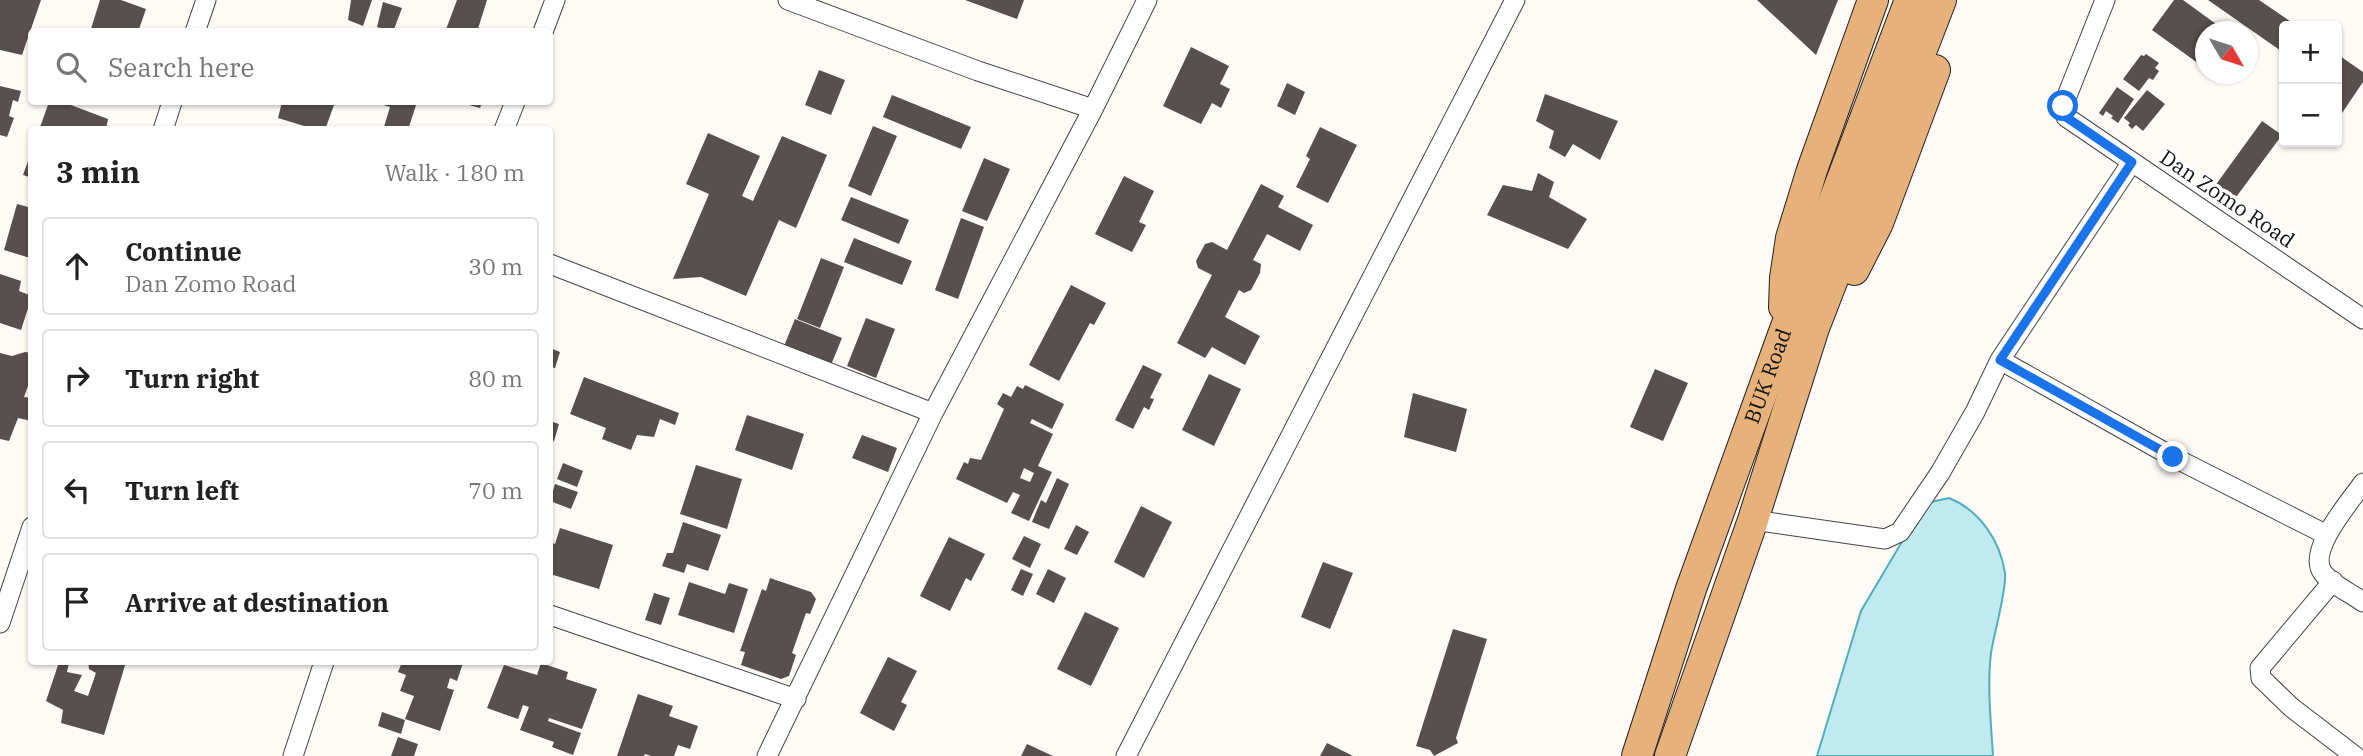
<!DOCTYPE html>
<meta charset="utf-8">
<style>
body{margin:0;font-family:"IBM Plex Serif",serif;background:#f2f2f2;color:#222}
.controls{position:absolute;right:21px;top:21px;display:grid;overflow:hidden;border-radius:7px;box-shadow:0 2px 5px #0004}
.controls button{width:63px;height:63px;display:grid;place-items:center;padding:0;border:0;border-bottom:2px solid #e0e0e0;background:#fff;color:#222;font:35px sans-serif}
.compass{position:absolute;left:2195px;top:21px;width:63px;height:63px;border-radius:50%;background:#fff;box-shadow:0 2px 5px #0004;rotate:129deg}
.stop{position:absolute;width:21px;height:21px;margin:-16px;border:5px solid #1a73e8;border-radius:50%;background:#fff}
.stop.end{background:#1a73e8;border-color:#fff;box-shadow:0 2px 7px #0008}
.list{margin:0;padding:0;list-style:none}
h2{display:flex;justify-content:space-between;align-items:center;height:91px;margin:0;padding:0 28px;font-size:30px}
h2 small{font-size:23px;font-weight:400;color:#767676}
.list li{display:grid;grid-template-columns:46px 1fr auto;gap:21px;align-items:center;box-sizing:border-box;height:98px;margin:0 14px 14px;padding:0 14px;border:2px solid #e0e0e0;border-radius:7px}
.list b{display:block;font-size:26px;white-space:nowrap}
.list p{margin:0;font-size:23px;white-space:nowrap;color:#767676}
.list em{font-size:23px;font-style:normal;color:#767676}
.icon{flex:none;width:38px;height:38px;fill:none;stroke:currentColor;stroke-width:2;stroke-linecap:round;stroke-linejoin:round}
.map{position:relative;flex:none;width:2363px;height:756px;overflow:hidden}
.search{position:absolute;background:#fff;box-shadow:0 2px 5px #0004;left:28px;top:28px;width:525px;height:77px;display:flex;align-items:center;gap:18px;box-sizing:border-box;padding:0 24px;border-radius:7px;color:#767676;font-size:26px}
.panel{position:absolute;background:#fff;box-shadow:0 2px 5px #0004;left:28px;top:126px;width:525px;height:539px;border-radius:7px}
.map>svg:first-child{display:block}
.water{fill:#c0eaef;stroke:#50afbd;stroke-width:2}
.building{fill:#58504e;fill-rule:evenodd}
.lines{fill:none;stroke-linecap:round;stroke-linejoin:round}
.minor-casing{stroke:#444;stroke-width:21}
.primary-casing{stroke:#222;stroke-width:32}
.minor{stroke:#fff;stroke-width:19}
.primary{stroke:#e7b17c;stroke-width:30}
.route{stroke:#1a73e8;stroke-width:9}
.labels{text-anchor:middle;stroke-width:7;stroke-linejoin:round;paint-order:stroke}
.street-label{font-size:21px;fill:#111;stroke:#fff}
</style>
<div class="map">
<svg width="2363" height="756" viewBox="0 0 2363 756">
<rect width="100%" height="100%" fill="#fefaf6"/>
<path class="water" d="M1949,498C1979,510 2000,540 2005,573C2007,589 1994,633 1991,653C1987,686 1991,723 1993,756H1817L1861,611L1913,523L1931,502Z"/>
<path class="building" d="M0,0H41L22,55L0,50Z
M100,0H121L146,9L138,32H90Z
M351,0H372L363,26L348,20Z
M457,0H487L477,32H445Z
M965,0H1024L1017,19Z
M1757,0H1838L1816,55Z
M2174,0H2183L2227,32H2206V69L2152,30Z
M2208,0H2259L2297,26H2284V53Z
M383,2L402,8L393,32L377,27Z
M1191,47L1229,66L1220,84L1230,89L1221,108L1212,103L1201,124L1163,106Z
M2146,54L2159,63L2155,68L2159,71L2153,80L2149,78L2139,91L2123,79L2141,55L2144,56Z
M2337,54L2363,72V82L2342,113L2337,109Z
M819,70L845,80L831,115L805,105Z
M1287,83L1305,92L1295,115L1277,106Z
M0,86L21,91L18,102L13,100L9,116L14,118L7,137L0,135Z
M2117,87L2134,99L2118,123L2111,118L2113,116L2106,111L2103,116L2099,113Z
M2147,90L2165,104L2143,131L2136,125L2132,129L2128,125L2130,123L2124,118Z
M1545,94L1618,121L1600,160L1573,144L1565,157L1549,148L1554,131L1536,121Z
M892,95L971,127L961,149L883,117Z
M49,102H63L108,119L106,130H39Z
M282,102H335L325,130H317L278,118Z
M373,102H417L408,130H383L390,107Z
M458,102H482L480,108Z
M2262,121L2282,135L2231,204L2212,190Z
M873,126L897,136L871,196L848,186Z
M1320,127L1357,145L1328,203L1296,187L1310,159L1306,156Z
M708,133L760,156L742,196L753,201L782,136L827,155L796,228L779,220L746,296L701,277L673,279L709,194L686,184Z
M31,153H32V178L23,175Z
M984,158L1010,169L987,221L962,211Z
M1538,173L1554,182L1549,197L1587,219L1568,249L1487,215L1503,185L1532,191Z
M1124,176L1154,191L1139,222L1146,225L1132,252L1095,234Z
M1261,184L1284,196L1278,207L1313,225L1300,251L1267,234L1253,260L1261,264L1260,273L1251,290L1244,293L1239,290L1225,317L1260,336L1245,365L1212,347L1205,358L1177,343L1212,275L1198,268L1196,261L1205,244L1212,242L1227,250Z
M851,197L909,220L899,244L841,220Z
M17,204L32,208L30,258L4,250Z
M961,218L984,227L958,299L935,290Z
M854,238L912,261L902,285L844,262Z
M821,258L844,267L820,328L797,319Z
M0,274L21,281L19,291L32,296L21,330L0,323Z
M1071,285L1106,303L1094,325L1090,323L1059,381L1029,365Z
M866,318L895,329L876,378L847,366Z
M795,319L842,338L831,365L784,346Z
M550,348L560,352L555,368L550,367Z
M25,352L32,353V387L28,386L24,397L32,398V421L18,418L9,441L0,439V353L12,356Z
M1143,365L1162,374L1150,398L1154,399L1149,410L1144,407L1133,429L1115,420Z
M1655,369L1688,383L1663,441L1630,427Z
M1209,374L1241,389L1214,446L1182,430Z
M584,377L679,413L675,425L660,419L654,437L637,435L631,450L602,439L606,428L570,414Z
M1025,385L1064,404L1052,429L1032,419L1030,423L1053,434L1038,466L1052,472L1029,521L1011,513L1020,495L1013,492L1007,503L956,479L964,462L968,464L970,458L981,460L1004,409L997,404L1003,393L1011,397L1017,386L1023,389ZM1024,468L1034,473L1030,482L1020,478Z
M1413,393L1467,409L1456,452L1404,437Z
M747,415L804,434L792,470L735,450Z
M550,421L559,424L554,441L550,440Z
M862,435L897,448L888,472L852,458Z
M563,463L583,471L577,487L557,479Z
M696,465L742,479L727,529L680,514Z
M1057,478L1069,484L1049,529L1032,522L1041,500L1046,503Z
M555,484L578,492L571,509L550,501Z
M1141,506L1172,522L1144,578L1114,562Z
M683,522L721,535L708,571L687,564L684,573L662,566L667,553H673Z
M1076,525L1089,532L1077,555L1064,549Z
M560,528L613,545L599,589L550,574V542L555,544Z
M1024,536L1041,544L1030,568L1012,559Z
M949,537L985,554L971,581L966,578L950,611L920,596Z
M1323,562L1353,573L1330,629L1301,617Z
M1021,569L1033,574L1023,596L1011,590Z
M1048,569L1066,578L1054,603L1036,594Z
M770,578L811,592L816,599L810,614L806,613L792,653L796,655L789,676L781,679L741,665L745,652L740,651L762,589L766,591Z
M689,582L725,594L729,583L748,589L734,633L678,615Z
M654,593L670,598L661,625L645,620Z
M1085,612L1119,628L1091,686L1057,669Z
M1453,629L1487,639L1456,738L1458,743L1434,756L1430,750L1416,746Z
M888,657L917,671L901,702L907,705L894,731L860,713Z
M59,662L69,663L67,672L82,675L74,691L88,696L96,673L89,669L88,662H126L104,735L61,723L63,710L46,701Z
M402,662L463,663L457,681L450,678L447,688L454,690L440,731L405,719L414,696L400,691L406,675L398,672Z
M541,663L568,672L566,679L597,689L582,729L549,718L548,721L581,733L573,755L552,747L554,742L520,730L529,707L523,705L518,719L487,708L504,665L537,675Z
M638,694L673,706L669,716L698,726L690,749L678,745L674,756H651L645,754L644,756H617Z
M382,712L405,720L401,734L378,726Z
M398,737L418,744L414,756H391Z
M1327,743L1353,756H1320Z
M1027,744L1053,756H1021Z"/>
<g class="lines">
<defs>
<path id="minor" d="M788,0L978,71L1093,109
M2105,0L2063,106L2066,117L2363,319
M195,32L206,0
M543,32L555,0
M163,130L172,102
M504,130L515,102
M550,264L933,413
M2000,360L2173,457L2327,535
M2363,483C2350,502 2306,551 2323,573C2332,585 2351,593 2363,602
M1753,520L1885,539L1900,532L1940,473L1975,412L2000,360L2132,162
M2333,581L2260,668L2261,678L2291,707L2355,756
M550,615L796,699
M0,623L32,527
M293,756L324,662
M767,756L933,413L1093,109L1147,0
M1126,756L1515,0"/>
<g id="primary">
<path d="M1854,270L1878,223L1935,70"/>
<path d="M1784,307L1785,278L1791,238L1812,170L1873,0"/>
<path id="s1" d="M1637,756L1691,589L1784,332L1910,0"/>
<path d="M1670,756L1753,520L1814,328L1941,0"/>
</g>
</defs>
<use href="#minor" class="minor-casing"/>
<use href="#primary" class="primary-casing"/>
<use href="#minor" class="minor"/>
<use href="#primary" class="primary"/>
</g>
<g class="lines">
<path class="route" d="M2063,106L2066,117L2132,162L2000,360L2173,457"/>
</g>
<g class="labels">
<g class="street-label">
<text transform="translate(2227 199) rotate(34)" y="7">Dan Zomo Road</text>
<text dy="7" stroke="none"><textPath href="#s1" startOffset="402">BUK Road</textPath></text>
</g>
</g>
</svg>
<div class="controls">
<button>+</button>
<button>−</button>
</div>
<svg class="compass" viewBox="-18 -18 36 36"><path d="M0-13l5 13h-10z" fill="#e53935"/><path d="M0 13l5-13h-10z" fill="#767676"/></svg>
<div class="stop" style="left:2063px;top:106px"></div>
<div class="stop end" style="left:2173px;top:457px"></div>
<div class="search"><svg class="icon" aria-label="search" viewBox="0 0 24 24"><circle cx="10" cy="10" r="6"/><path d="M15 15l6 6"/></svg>Search here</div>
<section class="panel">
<h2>3 min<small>Walk · 180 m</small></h2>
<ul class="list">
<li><svg class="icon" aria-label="ahead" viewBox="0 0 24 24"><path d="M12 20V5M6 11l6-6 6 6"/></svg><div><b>Continue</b><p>Dan Zomo Road</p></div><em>30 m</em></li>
<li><svg class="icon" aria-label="right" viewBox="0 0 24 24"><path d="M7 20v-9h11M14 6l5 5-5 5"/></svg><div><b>Turn right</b></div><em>80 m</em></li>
<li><svg class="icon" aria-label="left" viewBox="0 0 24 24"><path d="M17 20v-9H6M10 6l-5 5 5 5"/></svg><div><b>Turn left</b></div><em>70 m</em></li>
<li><svg class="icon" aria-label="arrive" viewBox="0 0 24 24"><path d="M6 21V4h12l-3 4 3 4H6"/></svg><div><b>Arrive at destination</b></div></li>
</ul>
</section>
</div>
